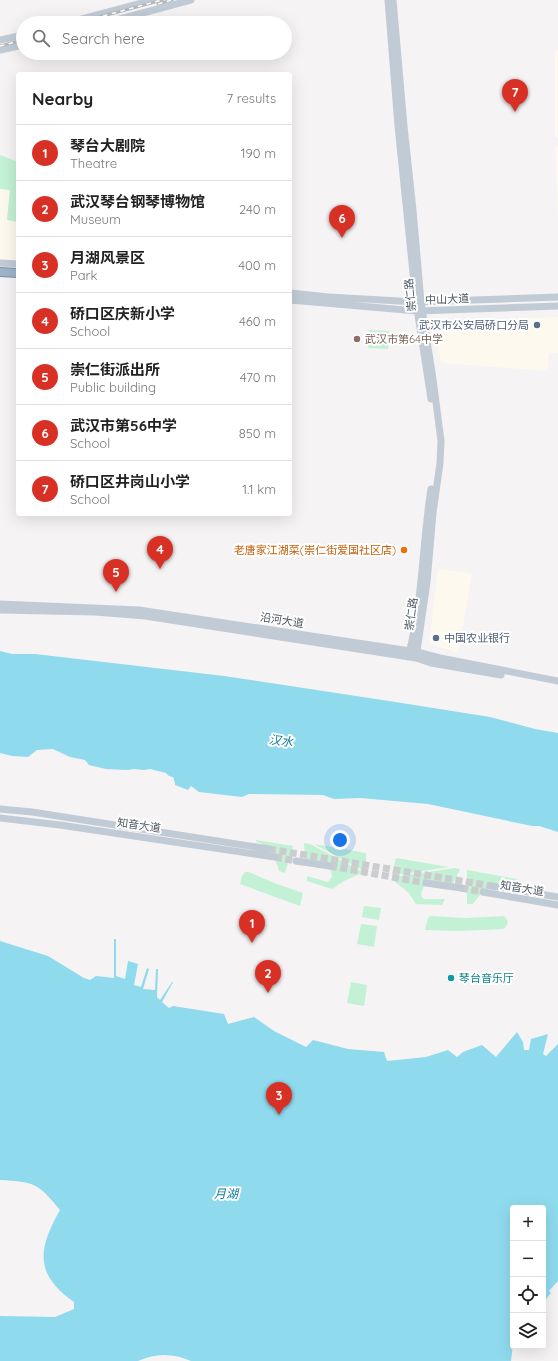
<!DOCTYPE html>
<meta charset="utf-8">
<style>
body{margin:0;font-family:Quicksand,"Noto Sans SC",sans-serif;background:#f6f6f6;color:#222}
.controls{position:absolute;right:12px;bottom:12px;display:grid;overflow:hidden;border-radius:4px;box-shadow:0 4px 16px #0002}
.controls button{width:36px;height:36px;display:grid;place-items:center;padding:0;border:0;border-bottom:1px solid #e0e0e0;background:#fff;color:#222;font:20px sans-serif}
.you{position:absolute;left:340px;top:840px;width:14px;height:14px;margin:-10px;border:3px solid #fff;border-radius:50%;background:#1a73e8;box-shadow:0 0 0 6px #1a73e833}
.badge{display:grid;place-items:center;width:26px;height:26px;border-radius:50%;background:#d93025;color:#fff;font-size:13px;font-weight:700}
.pin{position:absolute;translate:-50% -33px;filter:drop-shadow(0 1px 2px #0008)}
.pin::after{content:'';position:absolute;top:21px;width:14px;height:12px;background:inherit;clip-path:polygon(0 0,100% 0,50% 100%)}
.list{margin:0;padding:0;list-style:none}
h2{display:flex;justify-content:space-between;align-items:center;height:52px;margin:0;padding:0 16px;font-size:17px}
h2 small{font-size:13px;font-weight:400;color:#767676}
.list li{display:grid;grid-template-columns:26px 1fr auto;gap:12px;align-items:center;box-sizing:border-box;height:56px;padding:0 16px;border-top:1px solid #e0e0e0}
.list b{display:block;font-size:15px;white-space:nowrap}
.list p{margin:0;font-size:13px;white-space:nowrap;color:#767676}
.list em{font-size:13px;font-style:normal;color:#767676}
.icon{flex:none;width:22px;height:22px;fill:none;stroke:currentColor;stroke-width:2;stroke-linecap:round;stroke-linejoin:round}
.map{position:relative;flex:none;width:558px;height:1361px;overflow:hidden}
.search{position:absolute;background:#fff;box-shadow:0 4px 16px #0002;left:16px;top:16px;width:276px;height:44px;display:flex;align-items:center;gap:10px;box-sizing:border-box;padding:0 14px;border-radius:22px;color:#767676;font-size:15px}
.panel{position:absolute;background:#fff;box-shadow:0 4px 16px #0002;left:16px;top:72px;width:276px;height:444px;border-radius:4px}
.map>svg:first-child{display:block}
.commercial{fill:#fdf9ef}
.green{fill:#c3f1d5}
.water{fill:#90daee}
.lines{fill:none;stroke-linecap:round;stroke-linejoin:round}
.secondary-tunnel{stroke:#caccce;stroke-width:7;stroke-dasharray:7 3.5;stroke-linecap:butt}
.trunk-casing{stroke:#7690ad;stroke-width:10}
.secondary{stroke:#c1cbd6;stroke-width:7}
.trunk{stroke:#9fb4c9;stroke-width:8}
.rail-casing{stroke:#b5b8bd;stroke-width:3}
.rail{stroke:#fff;stroke-width:1.5;stroke-dasharray:4.5;stroke-linecap:butt}
.service-dot{fill:#5c6f8a;stroke:#fff;stroke-width:1.5}
.education-dot{fill:#8d6e63;stroke:#fff;stroke-width:1.5}
.food-dot{fill:#e8710a;stroke:#fff;stroke-width:1.5}
.culture-dot{fill:#0f9aa8;stroke:#fff;stroke-width:1.5}
.labels{text-anchor:middle;stroke-width:4;stroke-linejoin:round;paint-order:stroke}
.street-label{font-size:11px;fill:#4a5661;stroke:#fff}
.service-label{font-size:11px;fill:#4e5e75;stroke:#fff;text-anchor:end}
.education-label{font-size:11px;fill:#785e54;stroke:#fff;text-anchor:start}
.food-label{font-size:11px;fill:#c56008;stroke:#fff;text-anchor:end}
.culture-label{font-size:11px;fill:#0d838f;stroke:#fff;text-anchor:start}
.water-label{font-size:12px;font-style:italic;fill:#0c7c9b;stroke:#fff}
</style>
<div class="map">
<svg width="558" height="1361" viewBox="0 0 558 1361">
<rect width="100%" height="100%" fill="#f5f3f3"/>
<path class="commercial" d="M555,51H558V137H555Z
M558,146V221L555,147Z
M0,189H10L7,220L18,222V260L0,259Z
M558,317V353H549L547,371L441,363L436,337L442,327L448,322Z
M438,569L472,574L458,653L429,644Z"/>
<path class="green" d="M0,155L18,162V222L7,220L10,190L0,189Z
M369,330L389,331L388,349L368,348Z
M256,840L293,846L285,873L279,871C275,857 271,847 256,841Z
M304,843L310,844L361,871L362,873L344,881L332,889L307,881V876L328,882L332,877L330,866L305,859Z
M314,844L366,853V870H362Z
M396,858L449,867L395,875L392,874Z
M455,868L460,869L453,884L426,881L421,893L422,897L424,899H445L442,905L416,904L409,893L394,881V877Z
M467,870L517,879L512,887C490,886 487,885 473,904H467Z
M245,872H249L274,883L303,893L300,906L240,884L242,876Z
M364,906L381,908L379,920L362,917Z
M430,916L465,918L504,916C509,920 509,926 503,929L460,931L425,930L428,918Z
M361,924L377,926L374,947L357,944Z
M351,982L367,985L364,1006L347,1003Z"/>
<path class="water" d="M0,651L12,654H35L224,676L389,701L490,717L535,729L558,733V832L539,826H532L428,804L360,798L334,799L323,795L249,794L242,797L199,792L191,786L188,790L175,785V783L173,777L169,776L166,773L150,769L144,770L134,769L127,770L106,769L89,765L85,760L70,757L53,749L37,750L28,757L12,756L0,753Z
M114,939H116V976L125,979L128,961L138,964L134,985L141,987L147,968L149,969L143,989L155,990L156,969H158L157,997L160,1000L172,982H173L162,1002L169,1008L173,1006L224,1014L228,1024L254,1017L274,1031L306,1047L313,1040L348,1049L384,1052L387,1061L426,1057L448,1050L457,1057L463,1052L482,1045L496,1057L517,1032L523,1042L524,1050H529L531,1039L548,1034L543,1054L546,1056L558,1044V1281L549,1291L551,1293L546,1299L544,1298L543,1299V1208H513V1344L511,1361H191C174,1353 155,1353 138,1361H0V1316L55,1317L74,1309V1302C34,1274 38,1249 60,1210C38,1183 35,1182 0,1180V941L48,956L84,978L90,980L96,976L114,978Z"/>
<g class="lines">
<path class="secondary-tunnel" d="M269,849L492,886
M275,857L296,861
M330,866L426,883
M461,888L483,892"/>
<defs>
<path id="trunk" d="M0,272L18,273"/>
</defs>
<use href="#trunk" class="trunk-casing"/>
<path class="secondary" d="M388,0L398,126L416,302L431,399
M393,0L404,126L413,210L421,302L433,379L441,441L440,463L433,513L427,582L416,658
M67,23L153,0
M105,23L191,0
M0,40L23,35
M0,50L23,45
M0,263L18,264
M290,293L329,297L416,302L558,297
M290,300L417,311L558,306
M0,604L139,610L417,652L440,658L558,681
M0,610L95,612L145,616L416,658L431,663L501,675
M408,657C423,602 422,545 431,489
M0,809L32,812L269,849
M0,818L60,825L275,857
M296,861L330,866
M426,883L461,888
M492,886L558,897
M483,892L558,905"/>
<use href="#trunk" class="trunk"/>
<defs>
<path id="rail" d="M158,4L172,0
M77,23L162,0
M0,46L23,40"/>
</defs>
<use href="#rail" class="rail-casing"/>
<use href="#rail" class="rail"/>
</g>
<g class="service-dot">
<circle cx="537" cy="325" r="4"/>
<circle cx="436" cy="638" r="4"/>
</g>
<circle class="education-dot" cx="357" cy="339" r="4"/>
<circle class="food-dot" cx="404" cy="550" r="4"/>
<circle class="culture-dot" cx="451" cy="978" r="4"/>
<g class="labels">
<g class="street-label">
<text transform="translate(410 295) rotate(-96)" y="4">崇仁路</text>
<text transform="translate(447 299) rotate(-2)" y="4">中山大道</text>
<text transform="translate(411 614) rotate(-82)" y="4">崇仁路</text>
<text transform="translate(282 620) rotate(9)" y="4">沿河大道</text>
<text transform="translate(139 825) rotate(8)" y="4">知音大道</text>
<text transform="translate(522 888) rotate(9)" y="4">知音大道</text>
</g>
<g class="service-label">
<text x="529" y="329">武汉市公安局硚口分局</text>
<text x="444" y="642" text-anchor="start">中国农业银行</text>
</g>
<g class="education-label">
<text x="365" y="343">武汉市第64中学</text>
</g>
<g class="food-label">
<text x="396" y="554">老唐家江湖菜(崇仁街爱国社区店)</text>
</g>
<g class="culture-label">
<text x="459" y="982">琴台音乐厅</text>
</g>
<g class="water-label">
<text transform="translate(281 741) rotate(7)" y="4">汉水</text>
<text x="226" y="1198">月湖</text>
</g>
</g>
</svg>
<div class="controls">
<button>+</button>
<button>−</button>
<button><svg class="icon" aria-label="locate" viewBox="0 0 24 24"><circle cx="12" cy="12" r="6"/><path d="M12 2v4M12 18v4M2 12h4M18 12h4"/></svg></button>
<button><svg class="icon" aria-label="layers" viewBox="0 0 24 24"><path d="M12 4l9 5-9 5-9-5zM3 14l9 5 9-5"/></svg></button>
</div>
<div class="you"></div>
<div class="pin badge" style="left:252px;top:943px">1</div>
<div class="pin badge" style="left:268px;top:993px">2</div>
<div class="pin badge" style="left:279px;top:1115px">3</div>
<div class="pin badge" style="left:160px;top:569px">4</div>
<div class="pin badge" style="left:116px;top:592px">5</div>
<div class="pin badge" style="left:342px;top:238px">6</div>
<div class="pin badge" style="left:515px;top:112px">7</div>
<div class="search"><svg class="icon" aria-label="search" viewBox="0 0 24 24"><circle cx="10" cy="10" r="6"/><path d="M15 15l6 6"/></svg>Search here</div>
<section class="panel">
<h2>Nearby<small>7 results</small></h2>
<ul class="list">
<li><span class="badge">1</span><div><b>琴台大剧院</b><p>Theatre</p></div><em>190 m</em></li>
<li><span class="badge">2</span><div><b>武汉琴台钢琴博物馆</b><p>Museum</p></div><em>240 m</em></li>
<li><span class="badge">3</span><div><b>月湖风景区</b><p>Park</p></div><em>400 m</em></li>
<li><span class="badge">4</span><div><b>硚口区庆新小学</b><p>School</p></div><em>460 m</em></li>
<li><span class="badge">5</span><div><b>崇仁街派出所</b><p>Public building</p></div><em>470 m</em></li>
<li><span class="badge">6</span><div><b>武汉市第56中学</b><p>School</p></div><em>850 m</em></li>
<li><span class="badge">7</span><div><b>硚口区井岗山小学</b><p>School</p></div><em>1.1 km</em></li>
</ul>
</section>
</div>
